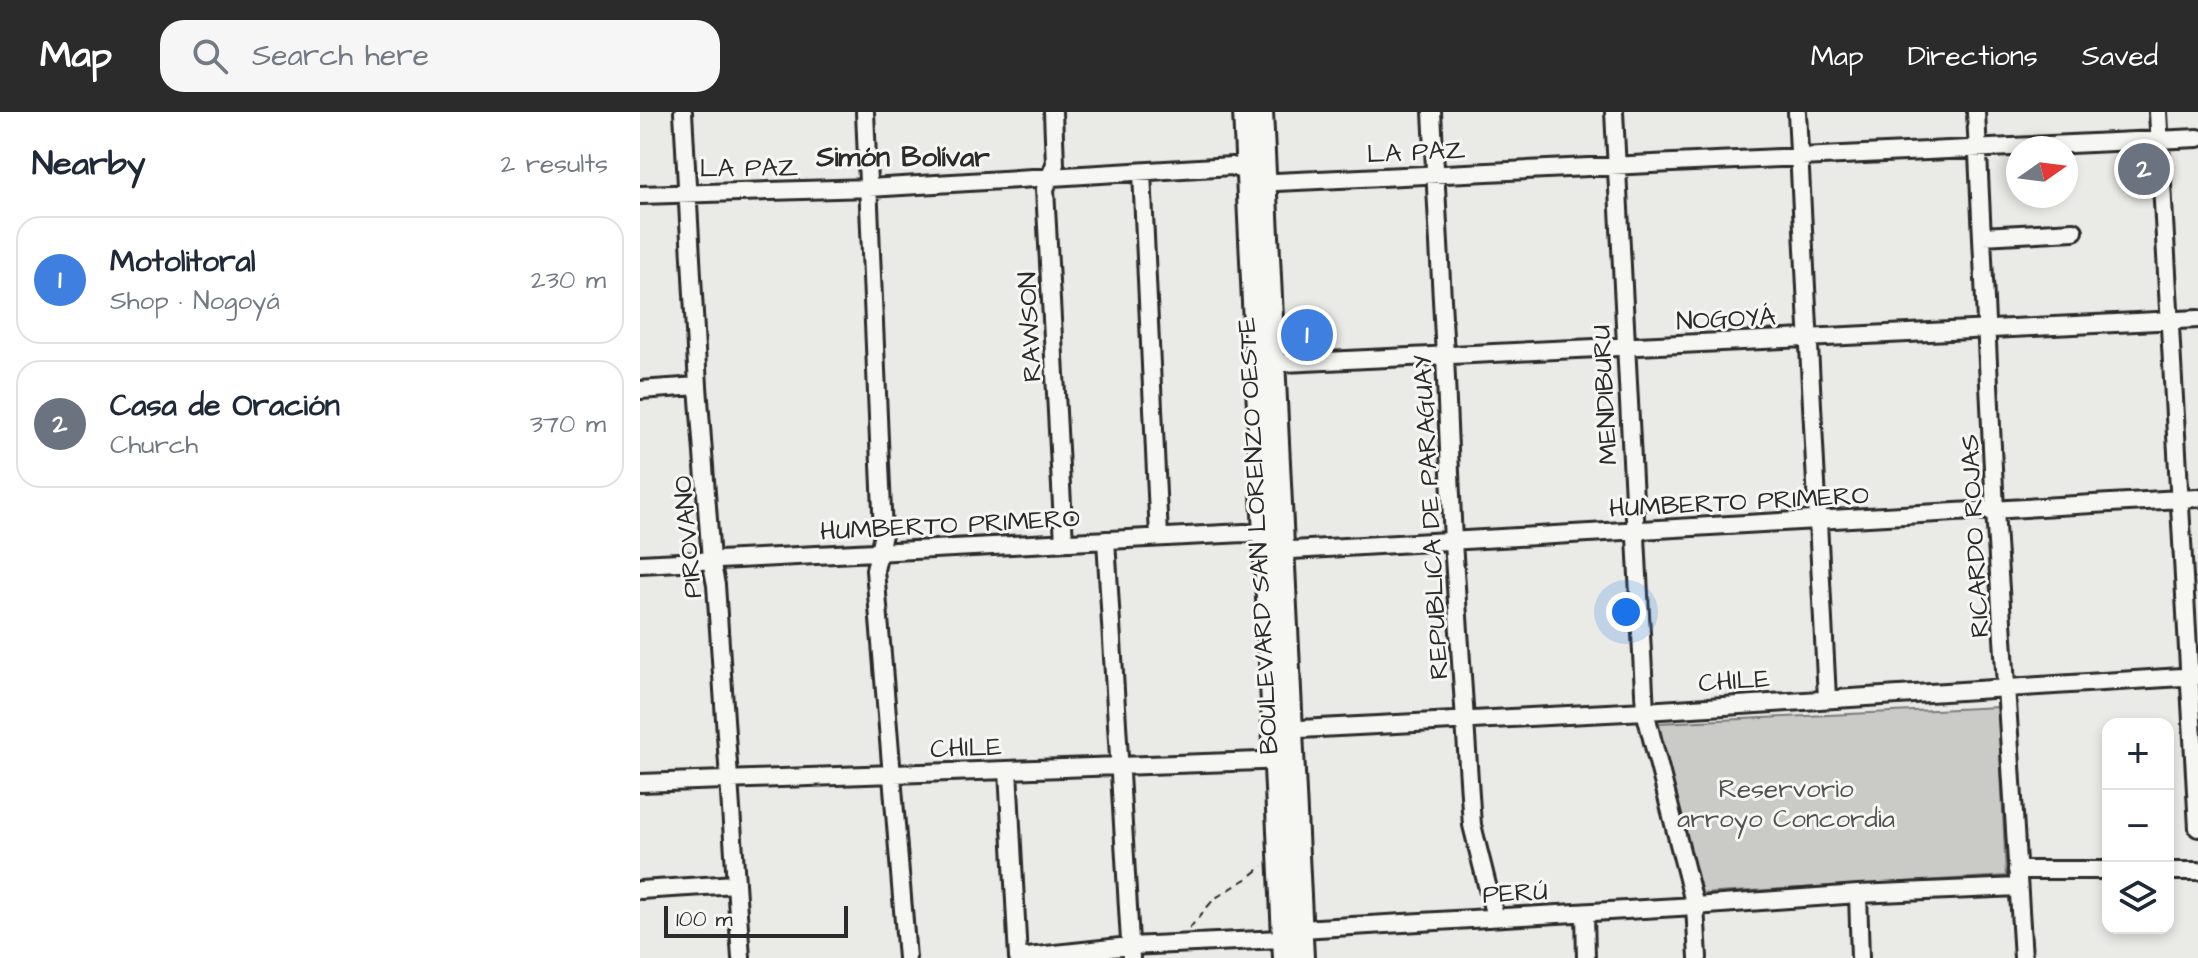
<!DOCTYPE html>
<meta charset="utf-8">
<style>
body{margin:0;font-family:"Architects Daughter",sans-serif;background:#f6f6f7;color:#1f2937}
.controls{position:absolute;right:24px;bottom:24px;display:grid;overflow:hidden;border-radius:16px;box-shadow:0 4px 12px #0003}
.controls button{width:72px;height:72px;display:grid;place-items:center;padding:0;border:0;border-bottom:2px solid #e0e1e3;background:#fff;color:#1f2937;font:40px sans-serif}
.compass{position:absolute;left:1366px;top:24px;width:72px;height:72px;border-radius:50%;background:#fff;box-shadow:0 4px 12px #0003;rotate:76deg}
.scale{position:absolute;left:24px;bottom:20px;width:184px;box-sizing:border-box;padding-left:8px;border:4px solid #2b2b2b;border-top:0;font-size:22px;line-height:28px;white-space:nowrap;color:#2b2b2b;-webkit-text-stroke:6px #f6f6f2;paint-order:stroke}
.you{position:absolute;left:986px;top:500px;width:28px;height:28px;margin:-20px;border:6px solid #fff;border-radius:50%;background:#1a73e8;box-shadow:0 0 0 12px #1a73e833}
.badge{display:grid;place-items:center;width:52px;height:52px;border-radius:50%;background:#2b2b2b;color:#fff;font-size:26px;font-weight:700}
.pin{position:absolute;translate:-50% -50%;border:4px solid #fff;box-shadow:0 2px 8px #0006}
.list{margin:0;padding:0;list-style:none}
h2{display:flex;justify-content:space-between;align-items:center;height:104px;margin:0;padding:0 32px;font-size:34px}
h2 small{font-size:26px;font-weight:400;color:#747a83}
.list li{display:grid;grid-template-columns:52px 1fr auto;gap:24px;align-items:center;box-sizing:border-box;height:128px;margin:0 16px 16px;padding:0 16px;border:2px solid #e0e1e3;border-radius:24px}
.list b{display:block;font-size:30px;white-space:nowrap}
.list p{margin:0;font-size:26px;white-space:nowrap;color:#747a83}
.list em{font-size:26px;font-style:normal;color:#747a83}
.icon{flex:none;width:44px;height:44px;fill:none;stroke:currentColor;stroke-width:2;stroke-linecap:round;stroke-linejoin:round}
.map{position:relative;flex:none;width:1558px;height:846px;overflow:hidden}
header{display:flex;align-items:center;gap:48px;box-sizing:border-box;height:112px;padding:0 40px;background:#2b2b2b;color:#fff}
header strong{font-size:38px}
nav{display:flex;gap:44px;margin-inline-start:auto;font-size:28px}
.search{width:560px;height:72px;background:#f6f6f7;display:flex;align-items:center;gap:20px;box-sizing:border-box;padding:0 28px;border-radius:24px;color:#747a83;font-size:30px}
main{display:flex}
aside{flex:1;background:#fff}
.map>svg:first-child{display:block}
.green{fill:#cacac7;stroke:#7a7a79;stroke-width:2}
.building{fill:#b4b4b1;stroke:#2b2b2b;stroke-width:2}
.lines{fill:none;stroke-linecap:round;stroke-linejoin:round}
.minor-casing{stroke:#2b2b2b;stroke-width:22}
.major-casing{stroke:#2b2b2b;stroke-width:26}
.path{stroke:#2b2b2b;stroke-width:2;stroke-dasharray:8 6;stroke-linecap:butt}
.minor{stroke:#f6f6f2;stroke-width:16}
.major{stroke:#f6f6f2;stroke-width:20}
.labels{text-anchor:middle;stroke-width:6;stroke-linejoin:round;paint-order:stroke}
.street-label{font-size:26px;fill:#2b2b2b;stroke:#f6f6f2}
.park-label{font-size:26px;fill:#535352;stroke:#f6f6f2}
.neighbourhood-label{font-size:28px;font-weight:bold;fill:#2b2b2b;stroke:#f6f6f2}
</style>
<header>
<strong>Map</strong>
<div class="search"><svg class="icon" aria-label="search" viewBox="0 0 24 24"><circle cx="10" cy="10" r="6"/><path d="M15 15l6 6"/></svg>Search here</div>
<nav><a>Map</a><a>Directions</a><a>Saved</a></nav>
</header>
<main>
<aside>
<h2>Nearby<small>2 results</small></h2>
<ul class="list">
<li><span class="badge" style="background:#3f7fe0">1</span><div><b>Motolitoral</b><p>Shop · Nogoyá</p></div><em>230 m</em></li>
<li><span class="badge" style="background:#6b7280">2</span><div><b>Casa de Oración</b><p>Church</p></div><em>370 m</em></li>
</ul>
</aside>
<div class="map">
<svg width="1558" height="846" viewBox="0 0 1558 846">
<rect width="100%" height="100%" fill="#eaeae6"/>
<filter id="ink" filterUnits="userSpaceOnUse"><feTurbulence type="fractalNoise" baseFrequency=".0125" numOctaves="2"/><feDisplacementMap in="SourceGraphic" scale="16" xChannelSelector="R" yChannelSelector="G"/><feConvolveMatrix kernelMatrix="1 2 1 2 8 2 1 2 1" color-interpolation-filters="sRGB"/></filter>
<g filter="url(#ink)">
<path class="green" d="M1358,595L1366,764L1060,782L1018,611Z"/>
<path class="building" d="M1495,44H1509L1511,70H1496Z
M685,217L686,229L653,231L646,223V220Z"/>
<g class="lines">
<defs>
<path id="minor" d="M43,0L58,274L71,448L76,473L101,846
M225,0L243,422L235,458L267,846
M413,0L415,52L405,77L424,430
M792,0L805,244L813,430L832,713L855,805
M974,0L1005,599L1055,794L1058,846
M1157,0L1187,586
M1336,0L1355,398L1383,846
M1518,0L1558,716
M502,60L519,425
M0,83L229,76L592,54L626,68L636,70L1558,26
M1342,124L1434,119
M623,252L1558,207
M0,278L58,274
M466,428L491,846
M0,452L604,421L623,422L652,438L1558,386
M641,618L1005,599L1558,564
M368,658L378,846
M0,671L646,648
M1377,758H1468
M1528,759H1558
M0,778L96,772
M1218,782L1220,846
M945,801L946,846
M378,846L490,834L643,827L661,817L1055,794L1218,782L1378,775"/>
<path id="major" d="M604,0L644,846
M622,0L663,846"/>
</defs>
<use href="#minor" class="minor-casing"/>
<use href="#major" class="major-casing"/>
<path class="path" d="M549,817L574,787L608,766L623,754"/>
<use href="#minor" class="minor"/>
<use href="#major" class="major"/>
</g>
</g>
<g class="labels">
<g class="street-label">
<text transform="translate(776 39) rotate(-3)" y="9">LA PAZ</text>
<text transform="translate(109 55) rotate(-1)" y="9">LA PAZ</text>
<text transform="translate(1086 206) rotate(-3)" y="9">NOGOYÁ</text>
<text transform="translate(389 215) rotate(-93)" y="9">RAWSON</text>
<text transform="translate(964 283) rotate(-93)" y="9">MENDIBURU</text>
<text transform="translate(1099 389) rotate(-3)" y="9">HUMBERTO PRIMERO</text>
<text transform="translate(790 405) rotate(-93)" y="9">REPUBLICA DE PARAGUAY</text>
<text transform="translate(310 412) rotate(-3)" y="9">HUMBERTO PRIMERO</text>
<text transform="translate(617 424) rotate(-93)" y="9">BOULEVARD SAN LORENZO OESTE</text>
<text transform="translate(1334 424) rotate(-93)" y="9">RICARDO ROJAS</text>
<text transform="translate(47 425) rotate(-95)" y="9">PIROVANO</text>
<text transform="translate(1094 568) rotate(-4)" y="9">CHILE</text>
<text transform="translate(326 635) rotate(-2)" y="9">CHILE</text>
<text transform="translate(875 780) rotate(-3)" y="9">PERÚ</text>
</g>
<g class="park-label">
<text x="1146" y="685">Reservorio<tspan x="1146" dy="30">arroyo Concordia</tspan></text>
</g>
<g class="neighbourhood-label">
<text x="263" y="54">Simón Bolívar</text>
</g>
</g>
</svg>
<div class="controls">
<button>+</button>
<button>−</button>
<button><svg class="icon" aria-label="layers" viewBox="0 0 24 24"><path d="M12 4l9 5-9 5-9-5zM3 14l9 5 9-5"/></svg></button>
</div>
<svg class="compass" viewBox="-18 -18 36 36"><path d="M0-13l5 13h-10z" fill="#e53935"/><path d="M0 13l5-13h-10z" fill="#747a83"/></svg>
<div class="scale">100 m</div>
<div class="you"></div>
<div class="pin badge" style="left:667px;top:223px;background:#3f7fe0">1</div>
<div class="pin badge" style="left:1504px;top:57px;background:#6b7280">2</div>
</div>
</main>
